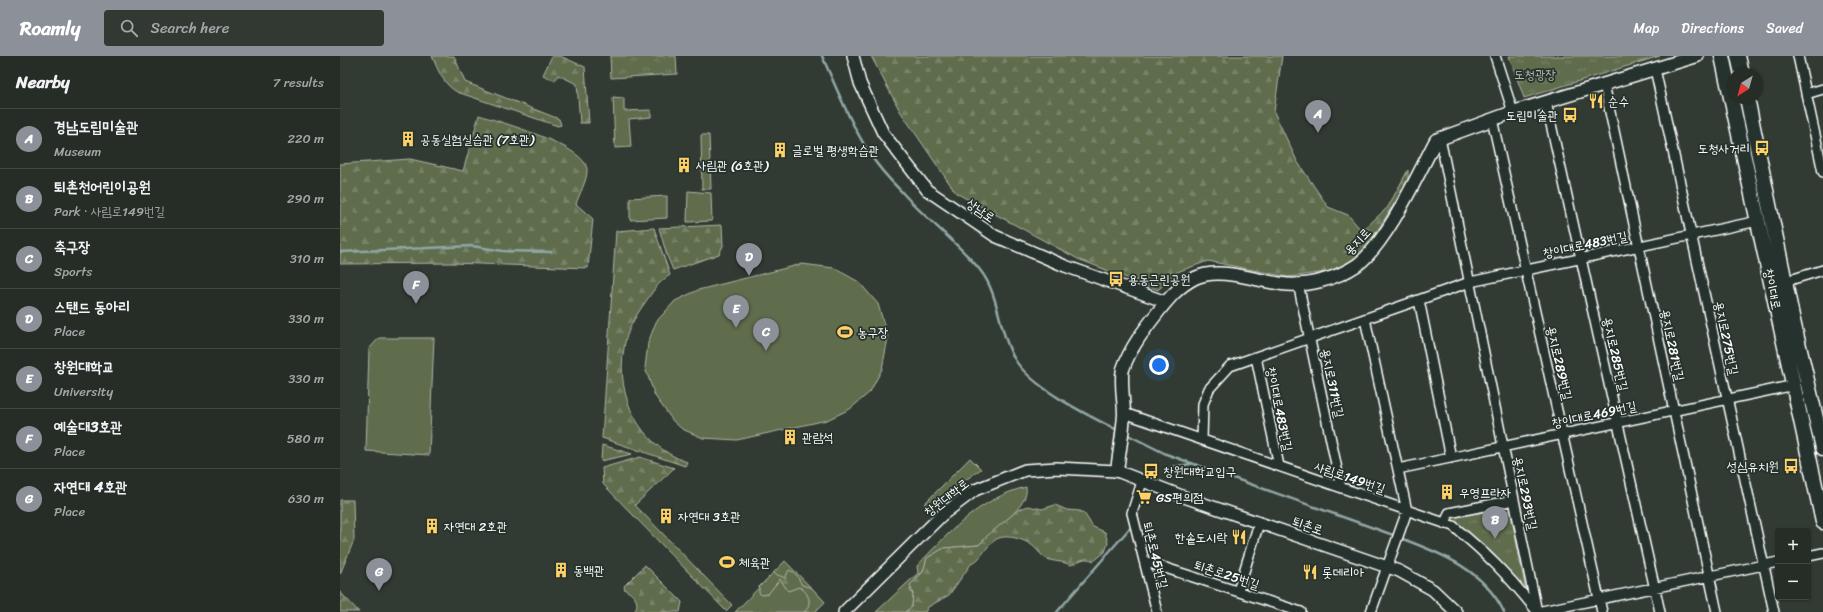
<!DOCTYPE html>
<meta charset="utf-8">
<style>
body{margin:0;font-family:Sriracha,"Poor Story",sans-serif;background:#323832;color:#f1f3f6}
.controls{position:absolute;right:12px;bottom:12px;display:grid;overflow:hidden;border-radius:4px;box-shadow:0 1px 3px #0004}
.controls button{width:36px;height:36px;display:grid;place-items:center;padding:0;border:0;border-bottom:1px solid #424843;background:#262c26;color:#f1f3f6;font:20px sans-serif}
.compass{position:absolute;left:1387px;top:12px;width:36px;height:36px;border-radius:50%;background:#262c26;box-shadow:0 1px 3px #0004;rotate:217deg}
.you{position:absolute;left:819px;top:309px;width:14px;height:14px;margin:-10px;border:3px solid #fff;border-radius:50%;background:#1a73e8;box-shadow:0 0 0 6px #1a73e833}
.badge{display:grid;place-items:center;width:26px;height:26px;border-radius:50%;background:#8c9099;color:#fff;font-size:13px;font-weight:700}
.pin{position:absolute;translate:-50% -33px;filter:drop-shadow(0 1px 2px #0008)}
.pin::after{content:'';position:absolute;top:21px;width:14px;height:12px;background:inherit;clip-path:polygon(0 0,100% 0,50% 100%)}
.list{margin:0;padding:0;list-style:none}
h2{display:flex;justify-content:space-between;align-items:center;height:52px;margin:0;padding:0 16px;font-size:17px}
h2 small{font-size:13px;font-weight:400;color:#a4a7a7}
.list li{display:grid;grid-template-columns:26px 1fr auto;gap:12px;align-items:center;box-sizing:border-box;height:60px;padding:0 16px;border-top:1px solid #424843}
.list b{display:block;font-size:15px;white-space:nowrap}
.list p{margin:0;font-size:13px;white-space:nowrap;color:#a4a7a7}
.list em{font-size:13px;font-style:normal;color:#a4a7a7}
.icon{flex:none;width:22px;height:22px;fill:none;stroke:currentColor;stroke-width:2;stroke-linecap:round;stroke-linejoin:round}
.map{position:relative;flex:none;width:1483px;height:556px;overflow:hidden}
header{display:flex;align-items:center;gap:24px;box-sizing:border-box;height:56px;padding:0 20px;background:#8c9099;color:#fff}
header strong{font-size:19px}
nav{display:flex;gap:22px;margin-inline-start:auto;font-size:14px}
.search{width:280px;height:36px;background:#323832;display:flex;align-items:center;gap:10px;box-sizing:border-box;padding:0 14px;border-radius:4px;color:#a4a7a7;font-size:15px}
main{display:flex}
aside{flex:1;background:#262c26}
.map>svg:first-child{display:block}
.green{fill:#5f6d4e;stroke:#afb6a6}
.forest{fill:url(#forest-firs);stroke:#afb6a6}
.park{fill:url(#park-tufts);stroke:#afb6a6}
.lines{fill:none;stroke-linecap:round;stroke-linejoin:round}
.stream{stroke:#91a7a7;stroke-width:2.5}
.minor-casing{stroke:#fff;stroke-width:12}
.tertiary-casing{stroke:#fff;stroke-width:14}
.secondary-casing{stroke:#fff;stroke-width:15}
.primary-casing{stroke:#fff;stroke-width:17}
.minor{stroke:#26332d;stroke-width:9}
.tertiary{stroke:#26332d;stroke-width:11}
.secondary{stroke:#26332d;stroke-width:12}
.primary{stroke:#26332d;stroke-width:14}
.labels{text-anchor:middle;stroke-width:3.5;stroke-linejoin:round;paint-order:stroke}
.park-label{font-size:13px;fill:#b7bdaf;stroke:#26332d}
.poi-label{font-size:13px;fill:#fff;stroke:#26332d;text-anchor:start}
.street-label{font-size:13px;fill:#fff;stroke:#26332d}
</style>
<header>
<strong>Roamly</strong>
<div class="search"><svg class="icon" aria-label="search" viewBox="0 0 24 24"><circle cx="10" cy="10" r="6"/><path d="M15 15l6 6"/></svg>Search here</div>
<nav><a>Map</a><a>Directions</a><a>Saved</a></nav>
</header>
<main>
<aside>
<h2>Nearby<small>7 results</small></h2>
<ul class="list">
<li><span class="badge">A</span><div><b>경남도립미술관</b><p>Museum</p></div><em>220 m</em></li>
<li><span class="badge">B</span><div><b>퇴촌천어린이공원</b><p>Park · 사림로149번길</p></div><em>290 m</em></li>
<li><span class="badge">C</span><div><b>축구장</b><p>Sports</p></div><em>310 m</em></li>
<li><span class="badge">D</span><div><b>스탠드 동아리</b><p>Place</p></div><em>330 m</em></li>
<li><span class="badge">E</span><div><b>창원대학교</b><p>University</p></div><em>330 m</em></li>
<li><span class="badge">F</span><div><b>예술대3호관</b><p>Place</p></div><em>580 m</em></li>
<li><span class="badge">G</span><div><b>자연대 4호관</b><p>Place</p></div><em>630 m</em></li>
</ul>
</aside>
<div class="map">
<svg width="1483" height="556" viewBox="0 0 1483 556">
<defs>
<pattern id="forest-firs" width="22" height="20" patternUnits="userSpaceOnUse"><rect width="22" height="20" fill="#5f6d4e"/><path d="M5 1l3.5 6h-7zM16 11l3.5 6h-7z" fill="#778369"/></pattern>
<pattern id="park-tufts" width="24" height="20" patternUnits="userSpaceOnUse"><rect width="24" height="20" fill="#5f6d4e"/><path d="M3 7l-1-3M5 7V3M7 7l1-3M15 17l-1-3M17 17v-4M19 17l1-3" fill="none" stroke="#778369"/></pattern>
</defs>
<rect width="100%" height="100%" fill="#323b33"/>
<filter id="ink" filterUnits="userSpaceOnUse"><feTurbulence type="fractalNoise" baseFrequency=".025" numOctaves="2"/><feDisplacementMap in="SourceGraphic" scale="8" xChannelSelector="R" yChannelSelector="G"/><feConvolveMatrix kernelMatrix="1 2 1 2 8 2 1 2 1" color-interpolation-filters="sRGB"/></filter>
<g filter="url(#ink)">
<path class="green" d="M273,41L284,42V55L311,54V61L289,63L291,91L275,92Z
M361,79H369L371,133H362Z
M348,135L371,137L372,165L347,166Z
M327,140V162L290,164V142Z
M462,208L494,212L519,226L538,248L548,282L542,313L530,336L510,353L487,364L397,384L363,382L342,373L333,365L315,340L305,312L308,287L316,266L335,245L358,234Z
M39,282H94L89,399L26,395L29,293Z
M630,402L641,413L614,432L589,453L584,448Z
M686,431C690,452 651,474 639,489L604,492L587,502L583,516L577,520L570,535L573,538L572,551L565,556H536L578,517L577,510C608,477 640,442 686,431Z
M445,505L485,546L475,556H395Z"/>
<path class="forest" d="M92,0H114L125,26L219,63L221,69L218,70L117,36C103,28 98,14 92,0Z
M212,0H220L245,11L249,67H240L237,28L218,19L215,25L203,19Z
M531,0H942L934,56L957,105L988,151L1008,159L1022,175L1048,151L1068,114V127L1022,198L994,215L948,221L868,205L837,216L818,234L738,203L616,137L560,55Z
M139,59C159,66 249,90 247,115C247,125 239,138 236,148L253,163L248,212L112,207L0,208V108L70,103L123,115Z
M382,169L383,190L379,198L333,214L327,200L319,172Z
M314,172L330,219C318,226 312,237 304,248C295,261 286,276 284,292C275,341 300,390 347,406L345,410L262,382L276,175Z
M262,389L292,398L261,405Z
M300,401L334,412L295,449L392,549L386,555L263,428L262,412Z
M0,444H13L14,484L0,518Z
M715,449L727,454L740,455L744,457L753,471L765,476L768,487L765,496L754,505C744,500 740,505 731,509C722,505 714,506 707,503C702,500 697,494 693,490C684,483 665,477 655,484C645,491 641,504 631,508L609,539L588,551L585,556H565L572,551L573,538L570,529L583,516L587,502L604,492L639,489L647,480L678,454L688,450L702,453Z
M305,509L342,546L340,556H294C301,547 294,538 285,534L284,530Z
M449,514C458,517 458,523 462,529L472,532L485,546L475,556H464C473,548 469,536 459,531L448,535L440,523L428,538L422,539L419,537V531L433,517L445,522Z
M0,536L19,556H0Z"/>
<path class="park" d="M270,0H336L337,18L271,22Z
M1169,0H1320L1184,42Z
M1170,454L1186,535L1154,501L1113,464L1114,459Z"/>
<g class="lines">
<path class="stream" d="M482,0C497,33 510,67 530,98C538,111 550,124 561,135C585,163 617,185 640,214C660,239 658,275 674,302C690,331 749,360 779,375
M0,196L132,190L163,195L211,196
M786,378L826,398L1056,480
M824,416L831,411L851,408
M1060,482C1101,497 1144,514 1164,556
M717,556L789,473"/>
<defs>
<path id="minor" d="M1155,0L1173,56
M1458,0L1483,116
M1315,13L1434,556
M1264,28L1377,556
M1466,38L1483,33
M1206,46L1320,556
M1152,63L1262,556
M1100,82L1197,556L1438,506
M958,227L1001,432
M1440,227L1483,214
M1079,244L1111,402
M1025,263L1067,455L1031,556
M916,301L939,410
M784,357L1113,470C1146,497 1169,520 1195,553
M862,384L863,348L869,333L890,310L1130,226L1418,165
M1058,413L1455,329
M802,426L792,457L817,556
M1105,468L1109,457L1174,444
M1468,500L1483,497
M804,505L961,556
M898,535L919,467"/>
<path id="tertiary" d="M513,0L520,27L543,77L587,134L655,180L725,210L826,246
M504,556L602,459L635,434L685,414L717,412L777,415L847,442L1059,515L1093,534L1116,556"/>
<path id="secondary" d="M777,415C779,397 783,377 784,358C784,346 780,324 783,313C790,292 804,274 818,256C829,242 839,230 855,222C879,210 917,225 942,228C967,231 996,223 1017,209C1047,187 1078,118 1096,84L1173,56L1357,0"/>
<path id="primary" d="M1382,0L1483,466
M1398,0L1402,18
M1407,42L1453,265L1483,392"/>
</defs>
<use href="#minor" class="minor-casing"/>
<use href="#tertiary" class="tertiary-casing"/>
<use href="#secondary" class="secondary-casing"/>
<use href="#primary" class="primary-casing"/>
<use href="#minor" class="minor"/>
<use href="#tertiary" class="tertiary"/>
<use href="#secondary" class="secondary"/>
<use href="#primary" class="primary"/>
</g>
</g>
<defs>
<symbol id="restaurant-bare" viewBox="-9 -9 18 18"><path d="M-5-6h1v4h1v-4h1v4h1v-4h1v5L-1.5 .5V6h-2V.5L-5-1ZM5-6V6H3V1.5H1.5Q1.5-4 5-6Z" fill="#ffd166" stroke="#26332d" stroke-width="2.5" paint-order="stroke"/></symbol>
<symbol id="bus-bare" viewBox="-9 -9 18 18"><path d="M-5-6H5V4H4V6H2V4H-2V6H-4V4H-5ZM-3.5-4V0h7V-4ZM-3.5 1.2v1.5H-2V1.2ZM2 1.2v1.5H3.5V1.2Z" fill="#ffd166" stroke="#26332d" stroke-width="2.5" paint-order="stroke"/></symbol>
<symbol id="building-bare" viewBox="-9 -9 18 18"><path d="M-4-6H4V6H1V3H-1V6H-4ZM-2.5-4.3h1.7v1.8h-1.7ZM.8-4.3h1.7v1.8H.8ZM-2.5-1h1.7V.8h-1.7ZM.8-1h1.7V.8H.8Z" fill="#ffd166" stroke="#26332d" stroke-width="2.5" paint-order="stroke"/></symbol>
<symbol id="stadium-bare" viewBox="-9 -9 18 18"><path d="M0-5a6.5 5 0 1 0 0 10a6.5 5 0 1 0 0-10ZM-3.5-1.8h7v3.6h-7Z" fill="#ffd166" stroke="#26332d" stroke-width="2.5" paint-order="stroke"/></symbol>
<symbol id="supermarket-bare" viewBox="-9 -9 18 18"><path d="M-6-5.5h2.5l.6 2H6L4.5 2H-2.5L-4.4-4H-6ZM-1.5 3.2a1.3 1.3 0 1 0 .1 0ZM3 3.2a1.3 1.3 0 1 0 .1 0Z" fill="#ffd166" stroke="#26332d" stroke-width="2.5" paint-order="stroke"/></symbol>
</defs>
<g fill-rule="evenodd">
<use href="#restaurant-bare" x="1245" y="34" width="22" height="22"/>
<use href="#bus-bare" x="1219" y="48" width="22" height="22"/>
<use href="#building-bare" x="57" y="72" width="22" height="22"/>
<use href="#bus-bare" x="1411" y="81" width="22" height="22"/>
<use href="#building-bare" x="429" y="83" width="22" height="22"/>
<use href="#building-bare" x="333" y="98" width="22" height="22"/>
<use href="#bus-bare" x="765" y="212" width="22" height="22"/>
<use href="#stadium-bare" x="494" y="265" width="22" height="22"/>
<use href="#building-bare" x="439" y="370" width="22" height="22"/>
<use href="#bus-bare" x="1440" y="399" width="22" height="22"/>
<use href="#bus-bare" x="800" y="404" width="22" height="22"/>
<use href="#building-bare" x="1096" y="425" width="22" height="22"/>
<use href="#supermarket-bare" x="793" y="430" width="22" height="22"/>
<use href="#building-bare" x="315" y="449" width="22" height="22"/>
<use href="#building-bare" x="81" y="459" width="22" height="22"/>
<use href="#restaurant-bare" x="888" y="470" width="22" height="22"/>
<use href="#stadium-bare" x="376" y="495" width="22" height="22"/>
<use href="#building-bare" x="210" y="503" width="22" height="22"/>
<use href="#restaurant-bare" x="959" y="505" width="22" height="22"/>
</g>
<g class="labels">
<g class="park-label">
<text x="1195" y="23">도청광장</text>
</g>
<g class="poi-label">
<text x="1268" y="50">순수</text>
<text x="1218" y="64" text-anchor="end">도립미술관</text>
<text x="80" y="88">공동실험실습관 (7호관)</text>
<text x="1410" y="97" text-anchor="end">도청사거리</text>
<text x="452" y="99">글로벌 평생학습관</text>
<text x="356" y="114">사림관 (6호관)</text>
<text x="788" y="228">용동근린공원</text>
<text x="517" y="281">농구장</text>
<text x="462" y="386">관람석</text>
<text x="1439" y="415" text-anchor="end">성심유치원</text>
<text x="823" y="420">창원대학교입구</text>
<text x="1119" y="441">우영프라자</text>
<text x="816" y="446">GS편의점</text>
<text x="338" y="465">자연대 3호관</text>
<text x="104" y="475">자연대 2호관</text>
<text x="887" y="486" text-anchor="end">한솥도시락</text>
<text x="399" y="511">체육관</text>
<text x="233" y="519">동백관</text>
<text x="982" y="521">롯데리아</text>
</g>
<g class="street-label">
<text transform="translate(641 154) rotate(34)" y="5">상남로</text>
<text transform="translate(1017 185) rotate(-47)" y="5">용지로</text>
<text transform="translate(1245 188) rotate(-12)" y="5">창이대로483번길</text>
<text transform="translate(1433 233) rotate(78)" y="5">창이대로</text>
<text transform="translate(1387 282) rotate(78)" y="5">용지로275번길</text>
<text transform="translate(1333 289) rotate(78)" y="5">용지로281번길</text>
<text transform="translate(1276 298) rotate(77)" y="5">용지로285번길</text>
<text transform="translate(1220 307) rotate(77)" y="5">용지로289번길</text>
<text transform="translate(993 327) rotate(78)" y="5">용지로311번길</text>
<text transform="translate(940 353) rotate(78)" y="5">창이대로483번길</text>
<text transform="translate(1254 358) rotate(-12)" y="5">창이대로469번길</text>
<text transform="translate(1010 421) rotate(19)" y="5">사림로149번길</text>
<text transform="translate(1186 437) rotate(78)" y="5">용지로293번길</text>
<text transform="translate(606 441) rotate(-38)" y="5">창원대학로</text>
<text transform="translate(968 469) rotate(19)" y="5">퇴촌로</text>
<text transform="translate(816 499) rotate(76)" y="5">퇴촌로45번길</text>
<text transform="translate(887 518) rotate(18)" y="5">퇴촌로25번길</text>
</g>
</g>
</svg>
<div class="controls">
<button>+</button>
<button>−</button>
</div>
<svg class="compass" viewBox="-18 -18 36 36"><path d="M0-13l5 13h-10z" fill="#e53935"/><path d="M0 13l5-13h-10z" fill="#a4a7a7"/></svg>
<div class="you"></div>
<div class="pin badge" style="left:978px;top:77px">A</div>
<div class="pin badge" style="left:1155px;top:483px">B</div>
<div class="pin badge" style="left:426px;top:295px">C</div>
<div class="pin badge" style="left:409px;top:220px">D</div>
<div class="pin badge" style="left:396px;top:272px">E</div>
<div class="pin badge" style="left:76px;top:248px">F</div>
<div class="pin badge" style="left:39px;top:535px">G</div>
</div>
</main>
